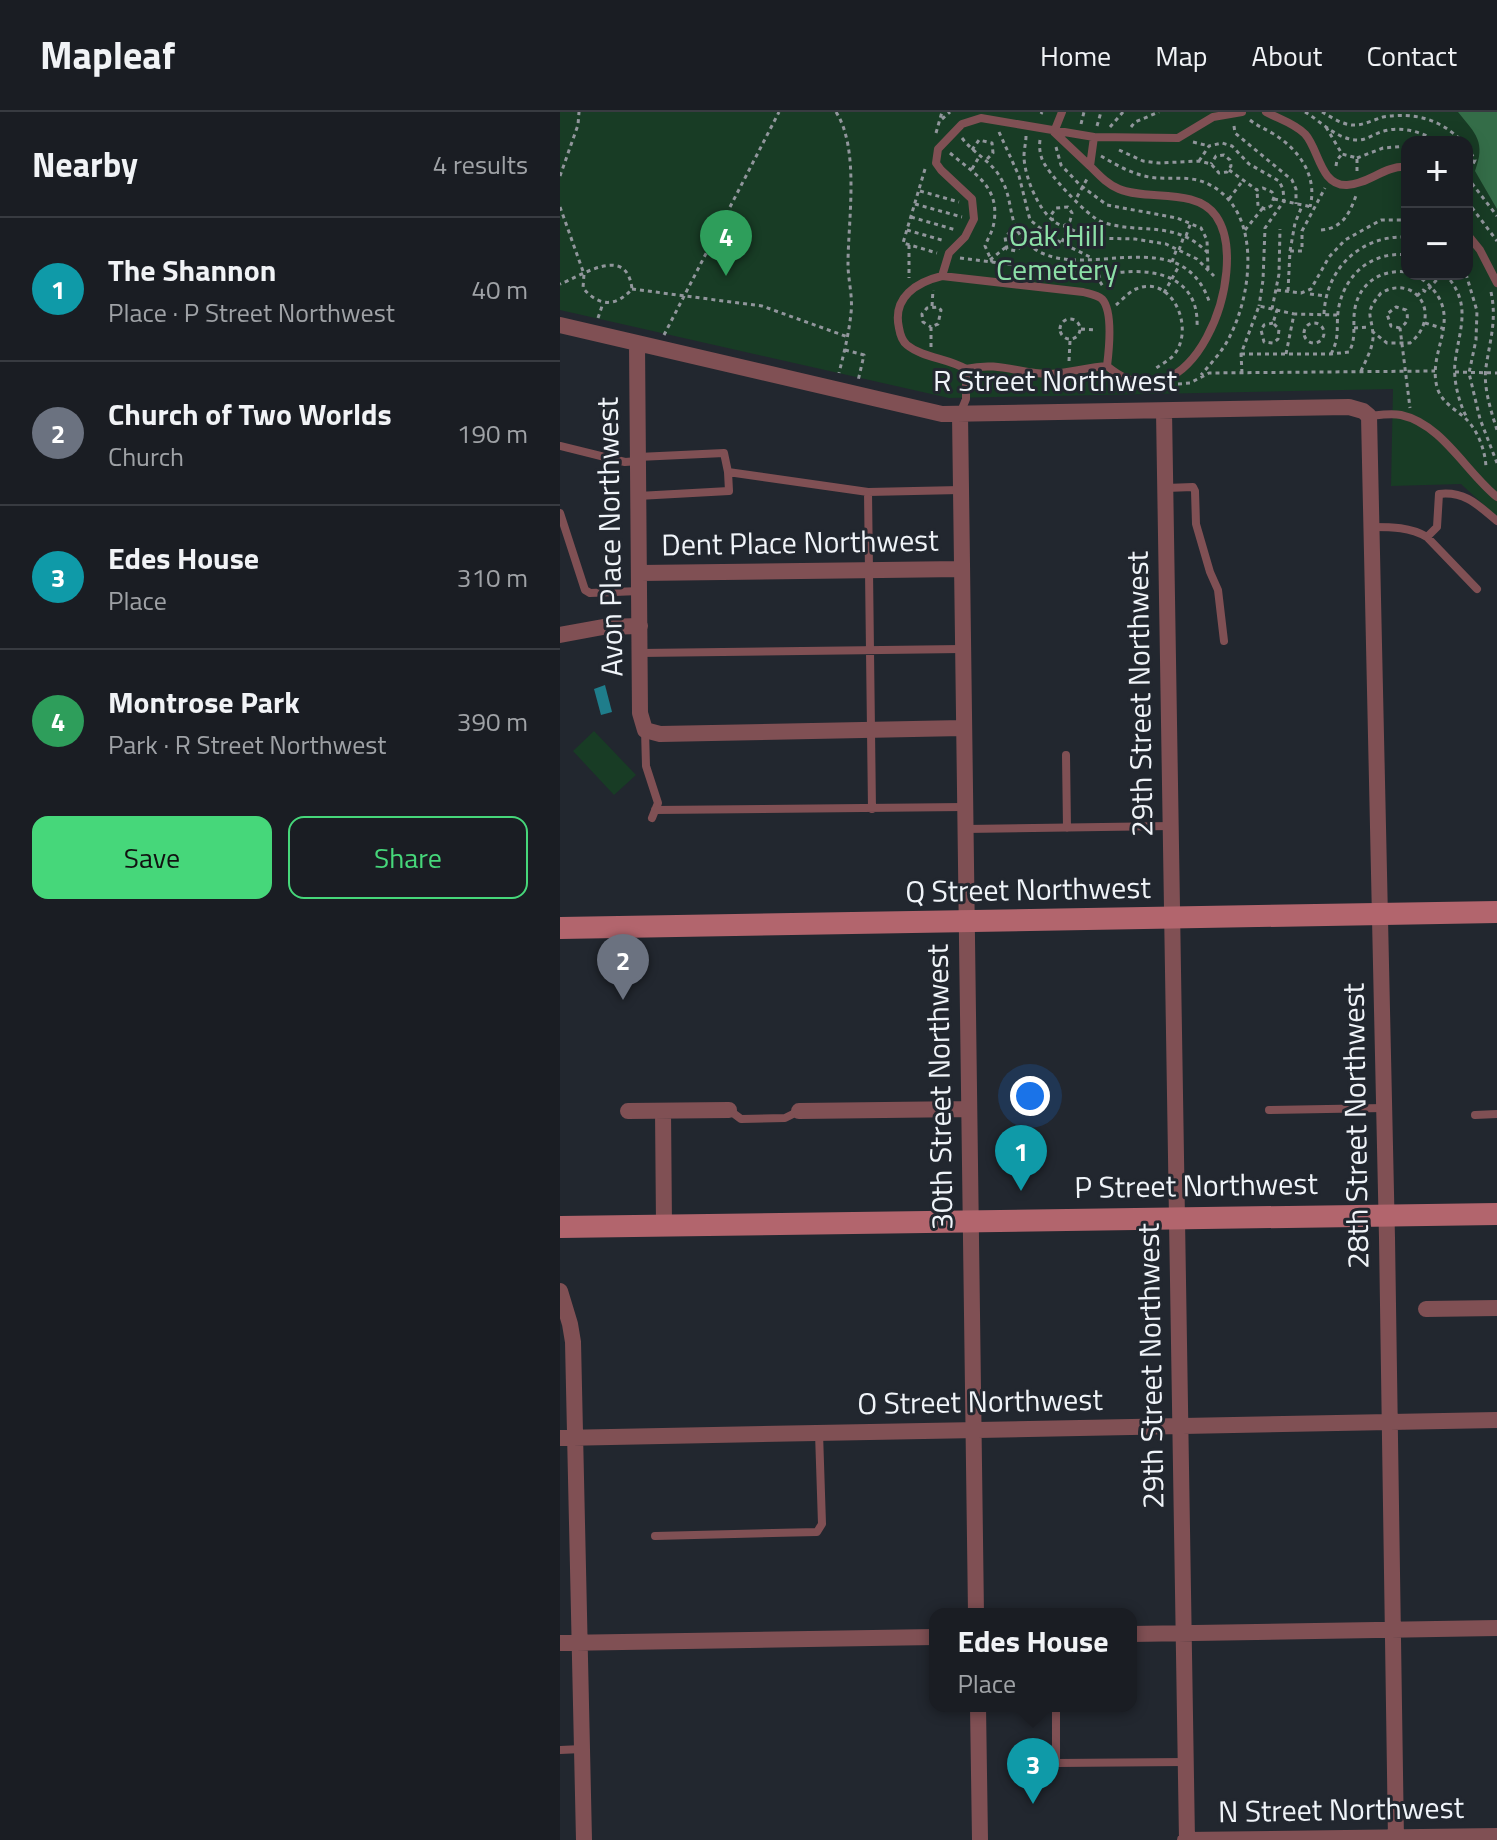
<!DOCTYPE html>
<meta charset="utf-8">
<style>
body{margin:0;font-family:"Titillium Web",sans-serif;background:#272a30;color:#f1f3f6}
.controls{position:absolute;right:24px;top:24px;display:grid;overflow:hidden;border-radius:16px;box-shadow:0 4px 20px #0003}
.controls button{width:72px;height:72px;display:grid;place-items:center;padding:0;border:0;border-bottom:2px solid #383b41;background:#1a1d23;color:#f1f3f6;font:40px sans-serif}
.you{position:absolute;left:470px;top:984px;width:28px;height:28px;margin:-20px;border:6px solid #fff;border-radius:50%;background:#1a73e8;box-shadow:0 0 0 12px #1a73e833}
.badge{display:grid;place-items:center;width:52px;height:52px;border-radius:50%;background:#46d77a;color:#fff;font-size:26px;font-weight:700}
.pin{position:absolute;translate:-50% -66px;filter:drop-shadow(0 2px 4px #0008)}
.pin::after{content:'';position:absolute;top:42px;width:28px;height:24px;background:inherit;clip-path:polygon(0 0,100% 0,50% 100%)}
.popup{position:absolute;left:369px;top:1496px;width:208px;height:104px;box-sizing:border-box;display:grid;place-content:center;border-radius:16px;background:#1a1d23;filter:drop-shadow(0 2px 6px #0005);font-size:26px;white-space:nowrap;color:#9fa2a6}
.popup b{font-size:30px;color:#f1f3f6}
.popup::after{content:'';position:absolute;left:50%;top:100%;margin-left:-16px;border:16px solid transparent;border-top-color:#1a1d23}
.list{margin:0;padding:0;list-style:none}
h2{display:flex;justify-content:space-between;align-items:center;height:104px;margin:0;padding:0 32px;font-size:34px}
h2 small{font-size:26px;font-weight:400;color:#9fa2a6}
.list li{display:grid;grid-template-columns:52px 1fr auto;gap:24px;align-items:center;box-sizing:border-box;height:144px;padding:0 32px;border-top:2px solid #383b41}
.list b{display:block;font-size:30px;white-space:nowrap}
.list p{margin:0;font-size:26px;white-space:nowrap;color:#9fa2a6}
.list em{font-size:26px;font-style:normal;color:#9fa2a6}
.actions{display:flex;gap:16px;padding:24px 32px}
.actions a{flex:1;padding:18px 0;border:2px solid #46d77a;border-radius:16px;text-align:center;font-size:28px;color:#46d77a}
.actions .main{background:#46d77a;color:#111}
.map{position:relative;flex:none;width:937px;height:1728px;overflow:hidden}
header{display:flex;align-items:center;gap:48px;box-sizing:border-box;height:112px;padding:0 40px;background:#1a1d23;border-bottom:2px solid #383b41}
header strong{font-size:38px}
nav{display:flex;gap:44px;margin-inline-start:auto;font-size:28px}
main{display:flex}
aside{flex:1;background:#1a1d23}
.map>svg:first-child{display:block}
.green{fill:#183c25;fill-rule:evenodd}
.forest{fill:#346d48}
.water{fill:#1f7d8b}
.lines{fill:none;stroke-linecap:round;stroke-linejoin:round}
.path{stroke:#91969c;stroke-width:3;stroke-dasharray:4 4;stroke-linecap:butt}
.lane{stroke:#805054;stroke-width:8}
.street{stroke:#805054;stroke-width:16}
.secondary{stroke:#b2656d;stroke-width:22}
.labels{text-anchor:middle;stroke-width:6;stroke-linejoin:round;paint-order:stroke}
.park-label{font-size:30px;fill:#8ce0a7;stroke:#22272f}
.street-label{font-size:30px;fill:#f0f4f9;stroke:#22272f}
</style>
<header>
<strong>Mapleaf</strong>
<nav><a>Home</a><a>Map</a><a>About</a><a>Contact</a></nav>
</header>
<main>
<aside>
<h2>Nearby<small>4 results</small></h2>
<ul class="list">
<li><span class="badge" style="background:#0f9aa8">1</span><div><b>The Shannon</b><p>Place · P Street Northwest</p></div><em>40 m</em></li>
<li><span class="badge" style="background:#6b7280">2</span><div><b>Church of Two Worlds</b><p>Church</p></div><em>190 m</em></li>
<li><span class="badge" style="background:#0f9aa8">3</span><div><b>Edes House</b><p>Place</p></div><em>310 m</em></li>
<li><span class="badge" style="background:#2e9e5b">4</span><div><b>Montrose Park</b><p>Park · R Street Northwest</p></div><em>390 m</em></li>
</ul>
<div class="actions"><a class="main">Save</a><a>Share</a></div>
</aside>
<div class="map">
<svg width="937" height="1728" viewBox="0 0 937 1728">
<rect width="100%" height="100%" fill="#22272f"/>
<path class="green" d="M0,0H937V405L901,372L831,374L833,277L389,286L0,198ZM847,30H907V162H847Z
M34,619L76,663L54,683L13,639Z"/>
<path class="forest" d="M898,0H937V97L915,59C926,30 916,22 898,0Z"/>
<path class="water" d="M45,573L52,600L41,603L34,577Z"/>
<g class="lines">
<path class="path" d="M276,0C300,37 288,109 288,152C288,168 293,184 291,201C289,221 284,241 279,261
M745,0C762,10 778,29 800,28C808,27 816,21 824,19C843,14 862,20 878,30
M762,0C771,5 781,12 792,13C802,14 813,8 823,5C855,0 880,7 903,30
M481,2L482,0
M382,7L390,0
M690,8C697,14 704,16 712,21C739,37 758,64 750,95
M521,12L524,0
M537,14L541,0
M674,14L675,21L732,68L736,77V92
M550,15L563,0
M571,15L575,10L599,0
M766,15L782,42L797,46V59
M439,20L459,64L470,108L494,127L530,145
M376,21L382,0
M466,24C466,31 464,37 464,44C464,65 482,110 504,114L510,109L512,101L508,95L496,96L491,103L493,109
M402,26C413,41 431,49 440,65C457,92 443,118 478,139C528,168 621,110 649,189
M480,28C479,35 480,41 482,47C487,61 528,105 542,110C580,123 615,107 648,141
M633,30L649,34
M907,34L915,48L907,64
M496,35L501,53L520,73L547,93L617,106L641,116L647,128L648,157
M412,38L419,28L432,31L433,41L425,49
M559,38L583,49L599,51L639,49L651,52L659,61L667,60L671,54L670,48L664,43L656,44L651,52
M390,41C413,61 440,74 434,110C433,119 428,126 425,134L432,150
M541,44C558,54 577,65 598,66C614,67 630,64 646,71C702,96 693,179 670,224C663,239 651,251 641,263
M797,46L823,36L847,34
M639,49L649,34L662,31L672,34L689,52L719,69L723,77L724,89L705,116L703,168L699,194
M776,54L777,48L782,42
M365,57L343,131L377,141
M412,57L419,45
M669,58L697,78L703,76L712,80L714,85L711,94L705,97L698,94L697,78
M0,64L18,13L19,0
M907,65L937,104
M360,79L399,90
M517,85L527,67
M669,87L681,71
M714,87L752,95
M907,89L937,129
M355,92L402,105
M0,95L24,162L23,176C39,195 56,195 72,177C67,132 23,163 0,172
M351,105L396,118
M504,114L530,126L575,127L606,132L637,147L654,164
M347,118L385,129
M685,118L702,97
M761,118C784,116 790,100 797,81
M458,119H451L445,125L447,137L456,139L466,129
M626,124L631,110
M502,130L508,116
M349,133V166
M471,133L484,119
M619,138L624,124
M730,139L735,111L742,94
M400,146L525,162L537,165L544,176
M430,148L446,135
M612,150L617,136
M855,162C912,200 866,234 877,275C881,290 895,297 905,306C918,318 926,340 926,357
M885,162C913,192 899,217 895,251C893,268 899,291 907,306
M906,162L917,199L916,228L909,261L920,307L937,351
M534,164L535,148
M537,165C579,153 640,157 637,215
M72,177L202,194L288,225
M717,178L741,181L751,177L769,145L785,128L821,108H847
M728,179L730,139H742V119L765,76
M931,180C937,208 930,228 926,255C923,275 931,299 937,318
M604,181L619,154
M750,182L765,184
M857,184L863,178L866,180L882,162
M556,193C562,188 569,180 576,177C611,162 634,213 616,240C612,247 602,252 596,256
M372,194L373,178
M764,202C766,156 801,123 847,125
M38,206L43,191
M500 217a10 10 0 1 1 20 0a10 10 0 1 1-20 0Z
M713,211L704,213L701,218L704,230L713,231L718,227L719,217L713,211L717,198L712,197L719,162L720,117
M865,211L885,217
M744 221a10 10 0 1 1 20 0a10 10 0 1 1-20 0Z
M794,216L810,215
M840,216L831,214L827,202L836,195L846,198C849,207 847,211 840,216L850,296
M521,217L537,218
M104,223L219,0
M371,235V215L378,212L381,198L378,195L367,196L362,202L363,210L371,215
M285,238L304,243L298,269
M681,242H771L789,240C797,226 792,211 795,196C800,170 822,157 847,160
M726,242L734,202L777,203
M771,242C781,223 775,214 779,194C786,161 813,139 847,143
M509,249L510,229
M801,259C806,248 814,234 813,222C811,200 804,202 821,181C855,161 884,203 850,231H827L813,220
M895,260L937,261
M682,261L681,242L699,194L734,202
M618,272L630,271L649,261L875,259"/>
<path class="lane" d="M502,0L494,20L530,54
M706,0C719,7 734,11 745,22C759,37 760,74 787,73C809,72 825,53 847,55
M534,25L618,26L653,5L682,0
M907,122L920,138L937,171
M382,164L389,141L405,125L414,107L412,87L381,58L376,51L378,37L402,12L421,6L534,25L530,54C539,63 547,72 559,77C587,89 636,75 656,104C693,157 631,324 547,254C549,238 553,199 542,187C537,183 530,182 523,180L382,164C357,170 332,185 339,216C340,222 342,229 347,233C363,246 388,246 406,257V287L400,302
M406,257C440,249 458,262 490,262C510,261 528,255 547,254
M809,304C819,303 831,301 841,303C882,312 906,360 937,385
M0,334L65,350L78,349
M78,345L164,341L168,360L308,380
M606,376L633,375L635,379L636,412L650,460L658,478L664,529
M78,384L169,379L168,360
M0,401L25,478L30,481L79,479
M812,415C832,415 850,415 867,425L917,477
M867,425L877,415L879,382C905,379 918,393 937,409
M80,541L402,537
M85,618L86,654L98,691L92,706
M506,643L507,716
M312,697L308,380L400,378
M95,698L404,695
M405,717L611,714
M169,998L181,1007L225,1006L239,999
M709,998L824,996
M915,1003L937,1002
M95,1424L257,1420L262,1412L259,1321
M496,1596V1651L625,1650
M0,1638L22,1637"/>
<path class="street" d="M0,213L382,302L789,295L803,299L809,304L827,1126L836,1728
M77,231L80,601L85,618L100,622L403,616
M604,299L627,1728
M400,302L416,1502
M80,461L401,457
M0,523L43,515L80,514
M68,999L169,998
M103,999L104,1113
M239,999L409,997
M0,1179L10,1212L13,1230L24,1728
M866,1197L937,1196
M0,1326L937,1308
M571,1522L937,1516
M0,1531L375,1525
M418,1594L420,1728
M625,1728L937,1724"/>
<path class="secondary" d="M0,816L937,800
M0,1115L937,1102"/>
</g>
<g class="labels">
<g class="park-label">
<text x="497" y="134">Oak Hill<tspan x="497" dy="34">Cemetery</tspan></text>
</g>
<g class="street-label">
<text x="495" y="279">R Street Northwest</text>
<text transform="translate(50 425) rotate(-91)" y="10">Avon Place Northwest</text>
<text transform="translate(240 431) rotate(-1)" y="10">Dent Place Northwest</text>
<text transform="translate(580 582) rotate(-91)" y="10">29th Street Northwest</text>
<text transform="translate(468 778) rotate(-1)" y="10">Q Street Northwest</text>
<text transform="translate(380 975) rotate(-91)" y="10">30th Street Northwest</text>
<text transform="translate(796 1014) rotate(-91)" y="10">28th Street Northwest</text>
<text transform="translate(636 1074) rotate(-1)" y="10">P Street Northwest</text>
<text transform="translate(591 1254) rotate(-91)" y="10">29th Street Northwest</text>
<text transform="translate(420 1290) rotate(-1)" y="10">O Street Northwest</text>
<text transform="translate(781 1698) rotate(-1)" y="10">N Street Northwest</text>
</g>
</g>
</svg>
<div class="controls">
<button>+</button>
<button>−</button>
</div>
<div class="you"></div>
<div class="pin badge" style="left:461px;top:1079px;background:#0f9aa8">1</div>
<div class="pin badge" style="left:63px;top:888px;background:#6b7280">2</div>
<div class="pin badge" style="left:473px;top:1692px;background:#0f9aa8">3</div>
<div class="popup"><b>Edes House</b>Place</div>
<div class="pin badge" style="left:166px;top:164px;background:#2e9e5b">4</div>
</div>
</main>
